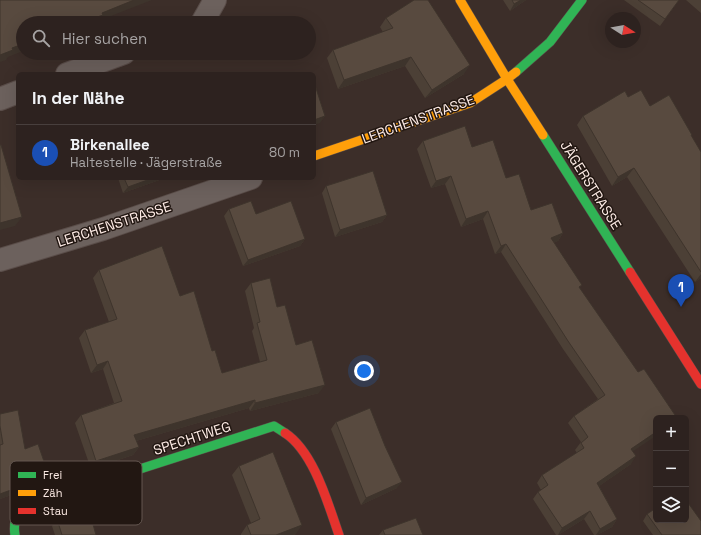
<!DOCTYPE html>
<html lang="de">
<meta charset="utf-8">
<style>
body{margin:0;font-family:"Space Grotesk",sans-serif;background:#392f2c;color:#f1f3f6}
.controls{position:absolute;right:12px;bottom:12px;display:grid;overflow:hidden;border-radius:6px;box-shadow:0 4px 16px #0002}
.controls button{width:36px;height:36px;display:grid;place-items:center;padding:0;border:0;border-bottom:1px solid #483f3d;background:#2d221f;color:#f1f3f6;font:20px sans-serif}
.compass{position:absolute;left:605px;top:12px;width:36px;height:36px;border-radius:50%;background:#2d221f;box-shadow:0 4px 16px #0002;rotate:101deg}
.you{position:absolute;left:364px;top:371px;width:14px;height:14px;margin:-10px;border:3px solid #fff;border-radius:50%;background:#1a73e8;box-shadow:0 0 0 6px #1a73e833}
.badge{display:grid;place-items:center;width:26px;height:26px;border-radius:50%;background:#0b8043;color:#fff;font-size:13px;font-weight:700}
.pin{position:absolute;translate:-50% -33px;filter:drop-shadow(0 1px 2px #0008)}
.pin::after{content:'';position:absolute;top:21px;width:14px;height:12px;background:inherit;clip-path:polygon(0 0,100% 0,50% 100%)}
.list{margin:0;padding:0;list-style:none}
h2{display:flex;justify-content:space-between;align-items:center;height:52px;margin:0;padding:0 16px;font-size:17px}
h2 small{font-size:13px;font-weight:400;color:#a7a4a4}
.list li{display:grid;grid-template-columns:26px 1fr auto;gap:12px;align-items:center;box-sizing:border-box;height:56px;padding:0 16px;border-top:1px solid #483f3d}
.list b{display:block;font-size:15px;white-space:nowrap}
.list p{margin:0;font-size:13px;white-space:nowrap;color:#a7a4a4}
.list em{font-size:13px;font-style:normal;color:#a7a4a4}
.icon{flex:none;width:22px;height:22px;fill:none;stroke:currentColor;stroke-width:2;stroke-linecap:round;stroke-linejoin:round}
.map{position:relative;flex:none;width:701px;height:535px;overflow:hidden}
.search{position:absolute;background:#2d221f;box-shadow:0 4px 16px #0002;left:16px;top:16px;width:300px;height:44px;display:flex;align-items:center;gap:10px;box-sizing:border-box;padding:0 14px;border-radius:22px;color:#a7a4a4;font-size:15px}
.panel{position:absolute;background:#2d221f;box-shadow:0 4px 16px #0002;left:16px;top:72px;width:300px;height:108px;border-radius:6px}
.map>svg:first-child{display:block}
.lines{fill:none;stroke-linecap:round;stroke-linejoin:round}
.street-casing{stroke:#5a4d49;stroke-width:24}
.fast-casing{stroke:#5a4d49;stroke-width:10}
.slow-casing{stroke:#5a4d49;stroke-width:10}
.jam-casing{stroke:#5a4d49;stroke-width:10}
.street{stroke:#6c615d;stroke-width:22}
.fast{stroke:#30b455;stroke-width:9}
.slow{stroke:#ff9f0a;stroke-width:9}
.jam{stroke:#e5322d;stroke-width:9}
.wall{fill:#4c4036}
.shaded-wall{fill:#3e342c}
.building{fill:#584a3f;stroke:#3e342c}
.labels{text-anchor:middle;stroke-width:3;stroke-linejoin:round;paint-order:stroke}
.street-label{font-size:14px;fill:#fdebe5;stroke:#221712}
.key{fill:#221712;stroke:#645751;stroke-width:1}
.key-label{font-size:11px;fill:#fdebe5}
</style>
<div class="map">
<svg width="701" height="535" viewBox="0 0 701 535">
<rect width="100%" height="100%" fill="#3c2e29"/>
<g class="lines">
<defs>
<path id="street" d="M202,23L215,0
M67,74L124,53
M0,99L18,92
M0,260L103,229L251,178"/>
<path id="fast" d="M516,72L550,42L582,0
M543,135L630,272
M15,535C12,517 20,512 34,503L274,426L285,433"/>
<path id="slow" d="M460,0L507,79L543,135
M314,156L470,103L507,79L516,72"/>
<path id="jam" d="M630,272L701,384
M285,433C314,452 328,504 339,535"/>
</defs>
<use href="#street" class="street-casing"/>
<use href="#fast" class="fast-casing"/>
<use href="#slow" class="slow-casing"/>
<use href="#jam" class="jam-casing"/>
<use href="#street" class="street"/>
<use href="#fast" class="fast"/>
<use href="#slow" class="slow"/>
<use href="#jam" class="jam"/>
</g>
<path class="wall" d="M503,0H526L510,11Z
M624,0H679L660,26Z
M686,0H701V13Z
M386,18L464,74L425,98L405,66L338,89L327,58L333,50L383,32L380,27Z
M650,106L692,135L691,136L701,152V278L695,282L627,177L612,186L577,125L583,116Z
M423,141L472,147L506,178L531,210L563,233L558,241L554,242L580,288L633,451L631,464L599,486L617,519L612,527L597,535H594L584,519L558,535H556L533,499L538,492L541,490L537,483L542,475L577,453L575,450L581,442L568,423L574,416L598,399L563,349L501,252L495,254L483,219L461,227L445,184L431,188L417,149Z
M118,178H165L123,193Z
M326,186L387,215L382,222L335,237L322,193Z
M229,209L256,214L305,239L300,246L243,266L224,216Z
M99,270L180,296L212,351L222,373L260,362L252,331L254,328L245,291L251,283L277,307L319,393L250,411L249,408L136,441L139,447L133,455L91,469L75,423L81,415L114,403L103,369L91,373L79,338L85,330L109,322L93,278Z
M0,414L25,449L49,476L45,483L0,499Z
M336,422L397,488L361,505L331,429Z
M239,466L296,534L293,535H241V534L247,525L251,523L232,475Z
M647,514L701,535H653L643,521Z
M57,519L96,535H55L52,526Z
M383,530L423,535H379Z"/>
<path class="shaded-wall" d="M134,0H152L98,21L97,23H80L102,13Z
M521,0H526L510,11L514,4Z
M23,44V51L8,57L6,60L0,62V55L12,48Z
M411,57L405,66L338,89L344,80Z
M470,65L464,74L425,98L432,90Z
M325,116L320,123L314,125V120Z
M634,168L627,177L612,186L618,177Z
M451,176L445,184L431,188L436,181Z
M153,178H165L123,193L128,187Z
M488,211L483,219L461,227L466,219Z
M387,215L382,222L335,237L340,230Z
M22,217L15,226L0,230V223Z
M563,233L558,241L546,245L551,238Z
M305,239L300,246L243,266L248,260Z
M506,244L501,252L495,254L501,246Z
M701,274V278L695,282Z
M108,361L103,369L91,373L97,365Z
M325,385L319,393L250,411L255,403Z
M255,400L249,408L129,443L134,435Z
M656,432V436L626,456L631,449Z
M139,447L133,455L91,469L96,461Z
M636,456L631,464L592,491L597,483Z
M49,476L45,483L0,499V494Z
M402,482L397,488L361,505L366,498Z
M590,511L584,519L558,535L562,528Z
M617,519L612,527L597,535H596L600,529Z
M302,525L296,534L293,535H276Z"/>
<path class="building" d="M0,0H134L102,13L103,15L80,23H23V44L12,48L13,50L0,55Z
M414,0H428L470,65L432,90L411,57L344,80L333,50L393,28L386,18Z
M512,0H521L514,4Z
M638,0H679L665,19Z
M314,82L325,116L314,120Z
M641,90L650,106L669,95L692,135H691L701,152V272L634,168L618,177L583,116L625,91L628,97Z
M465,126L472,147L493,140L506,178L519,174L531,210L552,203L563,233L551,238L582,285L579,287L638,372L644,369L677,418H656V432L631,449L636,456L597,483L617,519L600,529L590,511L562,528L538,492L548,485L542,475L584,448L581,443L588,437L574,416L605,395L568,341L506,244L501,246L488,211L466,219L451,176L436,181L423,141Z
M0,145H1L22,217L0,223Z
M373,171L387,215L340,230L326,186Z
M124,178H153L128,187Z
M251,201L256,214L291,201L305,239L248,260L229,209Z
M162,246L180,296L194,291L212,351L215,350L222,373L267,360L257,323L260,322L251,283L270,278L277,307L285,305L296,345L312,340L325,385L255,403V400L134,435L139,447L96,461L81,415L122,401L108,361L97,365L85,330L117,319L99,270Z
M370,408L385,446L402,482L366,498L336,422Z
M18,410L25,449L38,444L49,476L0,494V445L3,444L0,426V414Z
M273,452L302,525L276,535H251L247,525L260,519L239,466Z
M686,500L701,521V535H662L647,514L656,508V520H686Z
M89,510L96,535H62L57,519Z
M416,518L423,535H385L383,530Z"/>
<g class="labels">
<g class="street-label">
<text transform="translate(418 119) rotate(-20)" y="5">LERCHENSTRASSE</text>
<text transform="translate(591 185) rotate(58)" y="5">JÄGERSTRASSE</text>
<text transform="translate(114 224) rotate(-18)" y="5">LERCHENSTRASSE</text>
<text transform="translate(192 438) rotate(-18)" y="5">SPECHTWEG</text>
</g>
</g>
<rect x="10" y="461" width="132" height="64" rx="6" class="key"/>
<rect x="18" y="472" width="18" height="6" fill="#30b455"/>
<rect x="18" y="490" width="18" height="6" fill="#ff9f0a"/>
<rect x="18" y="508" width="18" height="6" fill="#e5322d"/>
<g class="key-label">
<text x="43" y="479">Frei</text>
<text x="43" y="497">Zäh</text>
<text x="43" y="515">Stau</text>
</g>
</svg>
<div class="controls">
<button>+</button>
<button>−</button>
<button><svg class="icon" aria-label="layers" viewBox="0 0 24 24"><path d="M12 4l9 5-9 5-9-5zM3 14l9 5 9-5"/></svg></button>
</div>
<svg class="compass" viewBox="-18 -18 36 36"><path d="M0-13l5 13h-10z" fill="#e53935"/><path d="M0 13l5-13h-10z" fill="#a7a4a4"/></svg>
<div class="you"></div>
<div class="pin badge" style="left:681px;top:307px;background:#1a4fb4">1</div>
<div class="search"><svg class="icon" aria-label="search" viewBox="0 0 24 24"><circle cx="10" cy="10" r="6"/><path d="M15 15l6 6"/></svg>Hier suchen</div>
<section class="panel">
<h2>In der Nähe<small></small></h2>
<ul class="list">
<li><span class="badge" style="background:#1a4fb4">1</span><div><b>Birkenallee</b><p>Haltestelle · Jägerstraße</p></div><em>80 m</em></li>
</ul>
</section>
</div>
